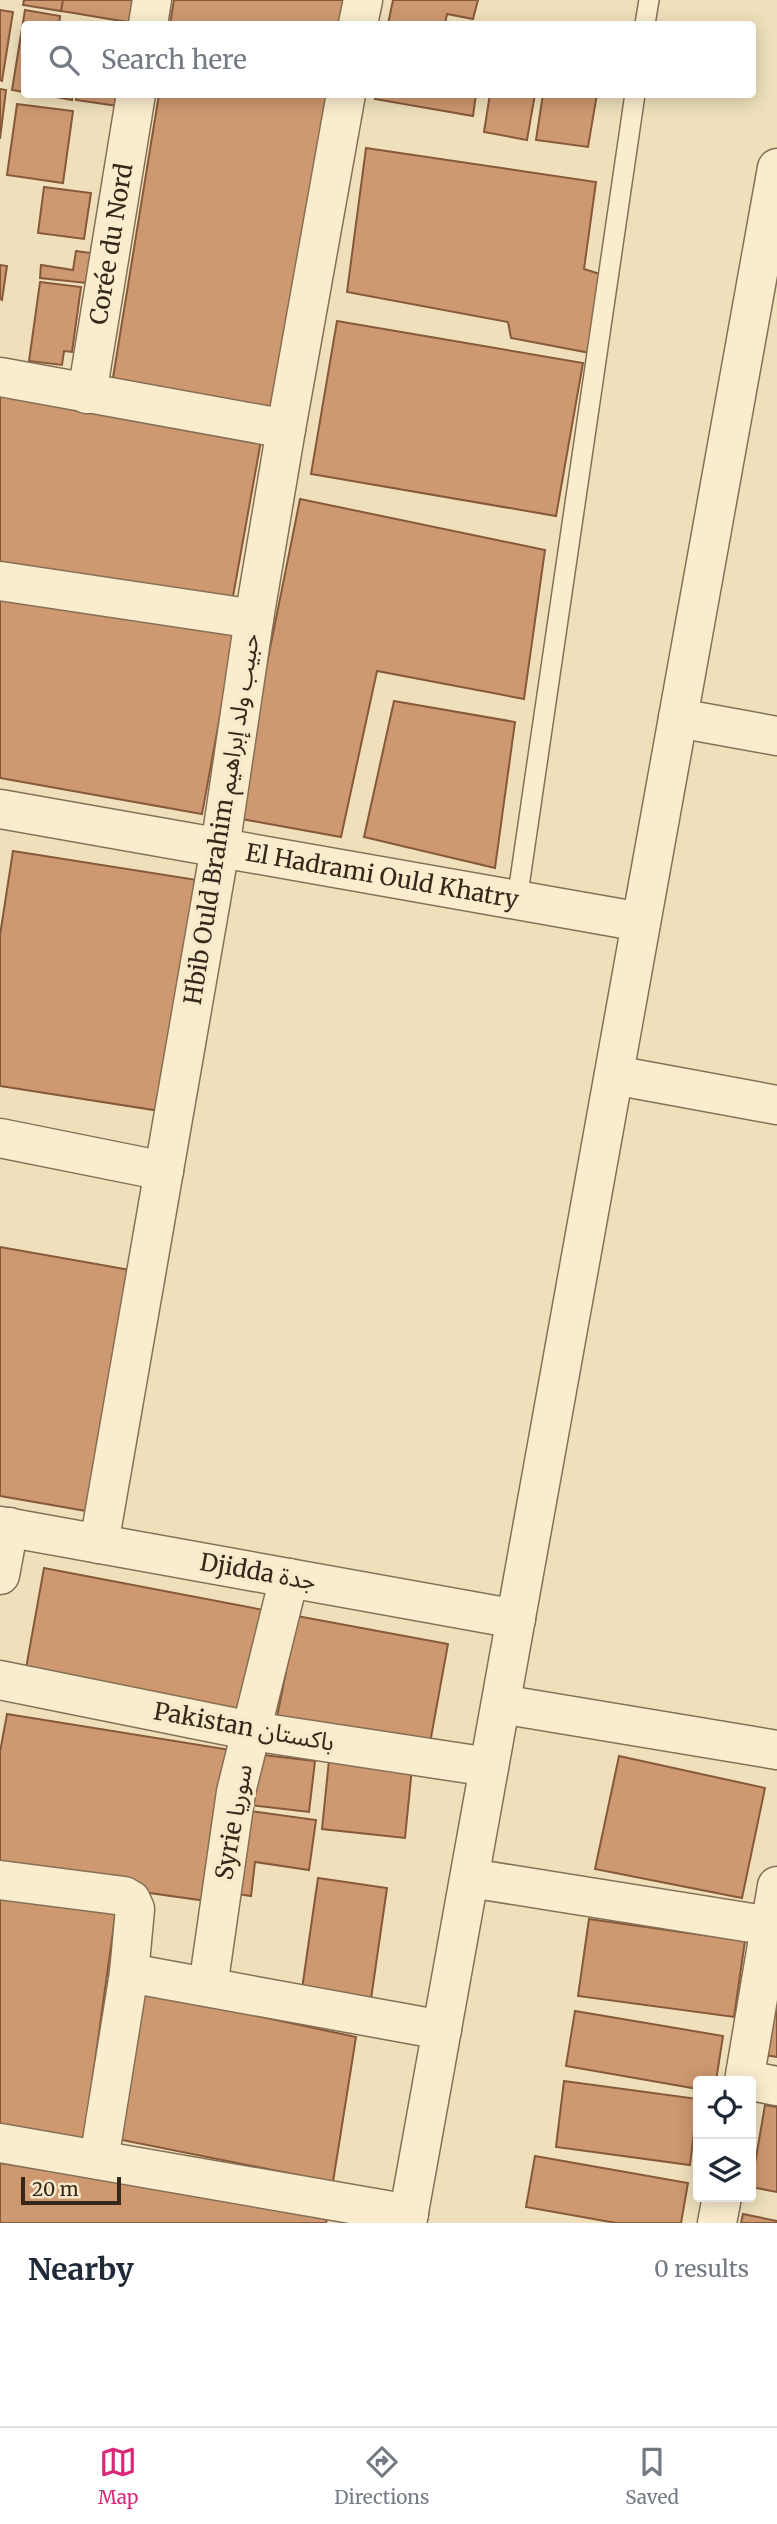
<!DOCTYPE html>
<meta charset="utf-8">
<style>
body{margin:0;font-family:Merriweather,"Noto Sans Arabic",serif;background:#f2f2f3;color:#1f2937}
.controls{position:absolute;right:21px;bottom:21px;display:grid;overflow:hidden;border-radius:7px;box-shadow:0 4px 18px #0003}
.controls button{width:63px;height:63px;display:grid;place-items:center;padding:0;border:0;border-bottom:2px solid #e0e1e3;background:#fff;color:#1f2937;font:35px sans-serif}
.scale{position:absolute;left:21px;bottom:18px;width:100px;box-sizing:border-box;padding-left:7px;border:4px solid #35271a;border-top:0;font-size:19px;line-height:24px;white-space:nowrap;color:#35271a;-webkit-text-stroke:5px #f6eacb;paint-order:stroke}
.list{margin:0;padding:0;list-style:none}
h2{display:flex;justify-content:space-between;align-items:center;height:91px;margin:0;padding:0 28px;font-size:30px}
h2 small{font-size:23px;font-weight:400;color:#747a83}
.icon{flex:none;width:38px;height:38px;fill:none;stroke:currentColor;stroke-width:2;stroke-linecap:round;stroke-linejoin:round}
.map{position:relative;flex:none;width:777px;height:2223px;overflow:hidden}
.search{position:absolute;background:#fff;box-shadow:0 4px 18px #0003;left:21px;right:21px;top:21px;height:77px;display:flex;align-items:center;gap:18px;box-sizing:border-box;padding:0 24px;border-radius:7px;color:#747a83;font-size:26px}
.sheet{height:203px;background:#fff}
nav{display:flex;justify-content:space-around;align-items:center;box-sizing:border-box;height:98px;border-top:2px solid #e0e1e3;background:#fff;font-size:19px;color:#747a83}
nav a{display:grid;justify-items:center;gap:4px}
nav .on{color:#db2777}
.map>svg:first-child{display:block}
.building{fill:#ce9870;stroke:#86593a;stroke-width:2}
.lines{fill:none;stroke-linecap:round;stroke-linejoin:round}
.service-casing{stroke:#867055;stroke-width:22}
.minor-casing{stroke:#867055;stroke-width:41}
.tertiary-casing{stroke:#867055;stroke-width:41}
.service{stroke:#faedce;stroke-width:19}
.minor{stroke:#faedce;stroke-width:38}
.tertiary{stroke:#faedce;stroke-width:38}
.labels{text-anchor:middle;stroke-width:7;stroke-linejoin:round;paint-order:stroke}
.street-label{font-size:24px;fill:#35271a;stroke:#f6eacb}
</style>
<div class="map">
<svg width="777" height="2223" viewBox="0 0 777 2223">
<rect width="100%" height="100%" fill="#efe0bb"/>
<path class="building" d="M24,0H63L61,11L23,5Z
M63,0H137L134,23L61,11Z
M174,0H352L348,24H170Z
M393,0H478L473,19L447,14L445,24H388Z
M0,10L13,12L2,81L0,80Z
M25,10L60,16L59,24H24V92L12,90Z
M0,89L6,90L0,139Z
M41,94H73L72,100Z
M77,94H120L118,106L76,100Z
M159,94H336L282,413L112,384Z
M376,94H476L473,116L375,99Z
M490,94H535L527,140L484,132Z
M543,94H597L588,147L536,140Z
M17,104L73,111L63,183L7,175Z
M366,148L596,182L584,269L603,275L590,353L511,338L508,322L347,292Z
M44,187L91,193L84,239L38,233Z
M76,251L91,253L86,283L40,278L41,265L73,270Z
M0,265L7,266L2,300L0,299Z
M40,282L81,287L72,352L64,351L62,365L29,361Z
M337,321L583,363L556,516L311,474Z
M0,388L262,435L230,613L0,567Z
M300,499L545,550L524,699L377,671L341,837L236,818Z
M0,592L235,635L202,814L0,778Z
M394,701L515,722L495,868L364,837Z
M13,851L197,880L160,1111L0,1086V935Z
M0,1247L136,1271L92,1512L0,1496Z
M44,1568L274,1612L254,1717L25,1674Z
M297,1616L448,1644L430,1743L277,1717Z
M7,1714L237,1751L214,1902L0,1872V1752Z
M254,1754L315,1761L309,1812L249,1805Z
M619,1756L765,1788L742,1898L595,1869Z
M329,1760L412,1768L405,1838L322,1829Z
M243,1810L316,1820L309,1870L255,1862L251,1896L231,1893Z
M318,1878L387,1888L371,1999L302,1989Z
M0,1889L116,1910L84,2141L0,2126Z
M589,1919L745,1941L734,2017L578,1996Z
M777,1941V2057L758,2054Z
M131,1989L356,2037L333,2182L107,2137Z
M575,2011L723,2036L716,2081H698V2089L566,2066Z
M564,2081L698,2099L690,2165L556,2147Z
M765,2105L777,2107V2192L751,2187Z
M535,2156L688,2183L681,2223H616L526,2207Z
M0,2163L328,2214L326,2223H0Z
M743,2214L777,2221V2223H741Z"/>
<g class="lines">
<defs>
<path id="service" d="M645,24L649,0
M517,900L635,94"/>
<g id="minor">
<path d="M148,24L152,0"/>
<path d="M358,24L363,0"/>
<path d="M0,377L286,429"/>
<path id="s1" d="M87,394L136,94"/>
<path d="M0,581L254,619"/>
<path d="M678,718L777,736"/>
<path id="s2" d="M0,809L641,922"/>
<path d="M614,1075L777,1105"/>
<path d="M0,1138L164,1171"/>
<path d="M0,1526L516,1619"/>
<path d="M99,1544L220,848L254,619L286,429L346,94"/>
<path d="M0,1575L9,1527"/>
<path d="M0,1680L252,1731L489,1767"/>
<path d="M501,1704L777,1750"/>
<path d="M470,1878L777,1927"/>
<path d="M0,1880L124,1896L131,1900L135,1909L129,1973L99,2160"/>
<path d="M129,1973L442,2030"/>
<path d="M208,1987L236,1792L289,1578"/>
<path d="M744,2081L777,1886"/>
<path d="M751,2081L777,2086"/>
<path d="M0,2143L409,2214"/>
<path d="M717,2223L722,2197"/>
</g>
<path id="tertiary" d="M407,2223L777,168"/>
</defs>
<use href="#service" class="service-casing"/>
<use href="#minor" class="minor-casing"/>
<use href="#tertiary" class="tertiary-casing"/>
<use href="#service" class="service"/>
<use href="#minor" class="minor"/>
<use href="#tertiary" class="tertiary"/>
</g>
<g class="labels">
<g class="street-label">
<text dy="8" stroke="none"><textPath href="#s1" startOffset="152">Corée du Nord</textPath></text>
<text transform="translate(222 819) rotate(-81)" y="8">Hbib Ould Brahim حبيب ولد إبراهيم</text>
<text dy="8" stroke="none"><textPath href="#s2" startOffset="388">El Hadrami Ould Khatry</textPath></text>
<text transform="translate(258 1572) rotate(10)" y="8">Djidda جدة</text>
<text transform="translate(244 1727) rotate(10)" y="8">Pakistan باكستان</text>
<text transform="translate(234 1822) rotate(-80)" y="8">Syrie سوريا</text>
</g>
</g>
</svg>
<div class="controls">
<button><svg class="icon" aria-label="locate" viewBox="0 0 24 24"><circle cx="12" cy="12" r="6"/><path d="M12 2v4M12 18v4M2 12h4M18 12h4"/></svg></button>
<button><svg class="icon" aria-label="layers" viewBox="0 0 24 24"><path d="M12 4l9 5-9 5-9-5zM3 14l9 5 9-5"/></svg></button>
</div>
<div class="scale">20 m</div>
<div class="search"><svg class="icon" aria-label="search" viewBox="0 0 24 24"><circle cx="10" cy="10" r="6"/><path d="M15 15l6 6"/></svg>Search here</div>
</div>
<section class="sheet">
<h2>Nearby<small>0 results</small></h2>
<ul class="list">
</ul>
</section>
<nav>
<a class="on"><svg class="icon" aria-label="map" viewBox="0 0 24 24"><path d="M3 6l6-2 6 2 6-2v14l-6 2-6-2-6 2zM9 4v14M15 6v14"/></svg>Map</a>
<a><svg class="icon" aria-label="directions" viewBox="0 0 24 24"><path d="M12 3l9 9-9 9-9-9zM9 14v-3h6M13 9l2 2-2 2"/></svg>Directions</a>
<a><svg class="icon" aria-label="saved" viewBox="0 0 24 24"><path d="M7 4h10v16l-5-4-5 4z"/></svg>Saved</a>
</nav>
